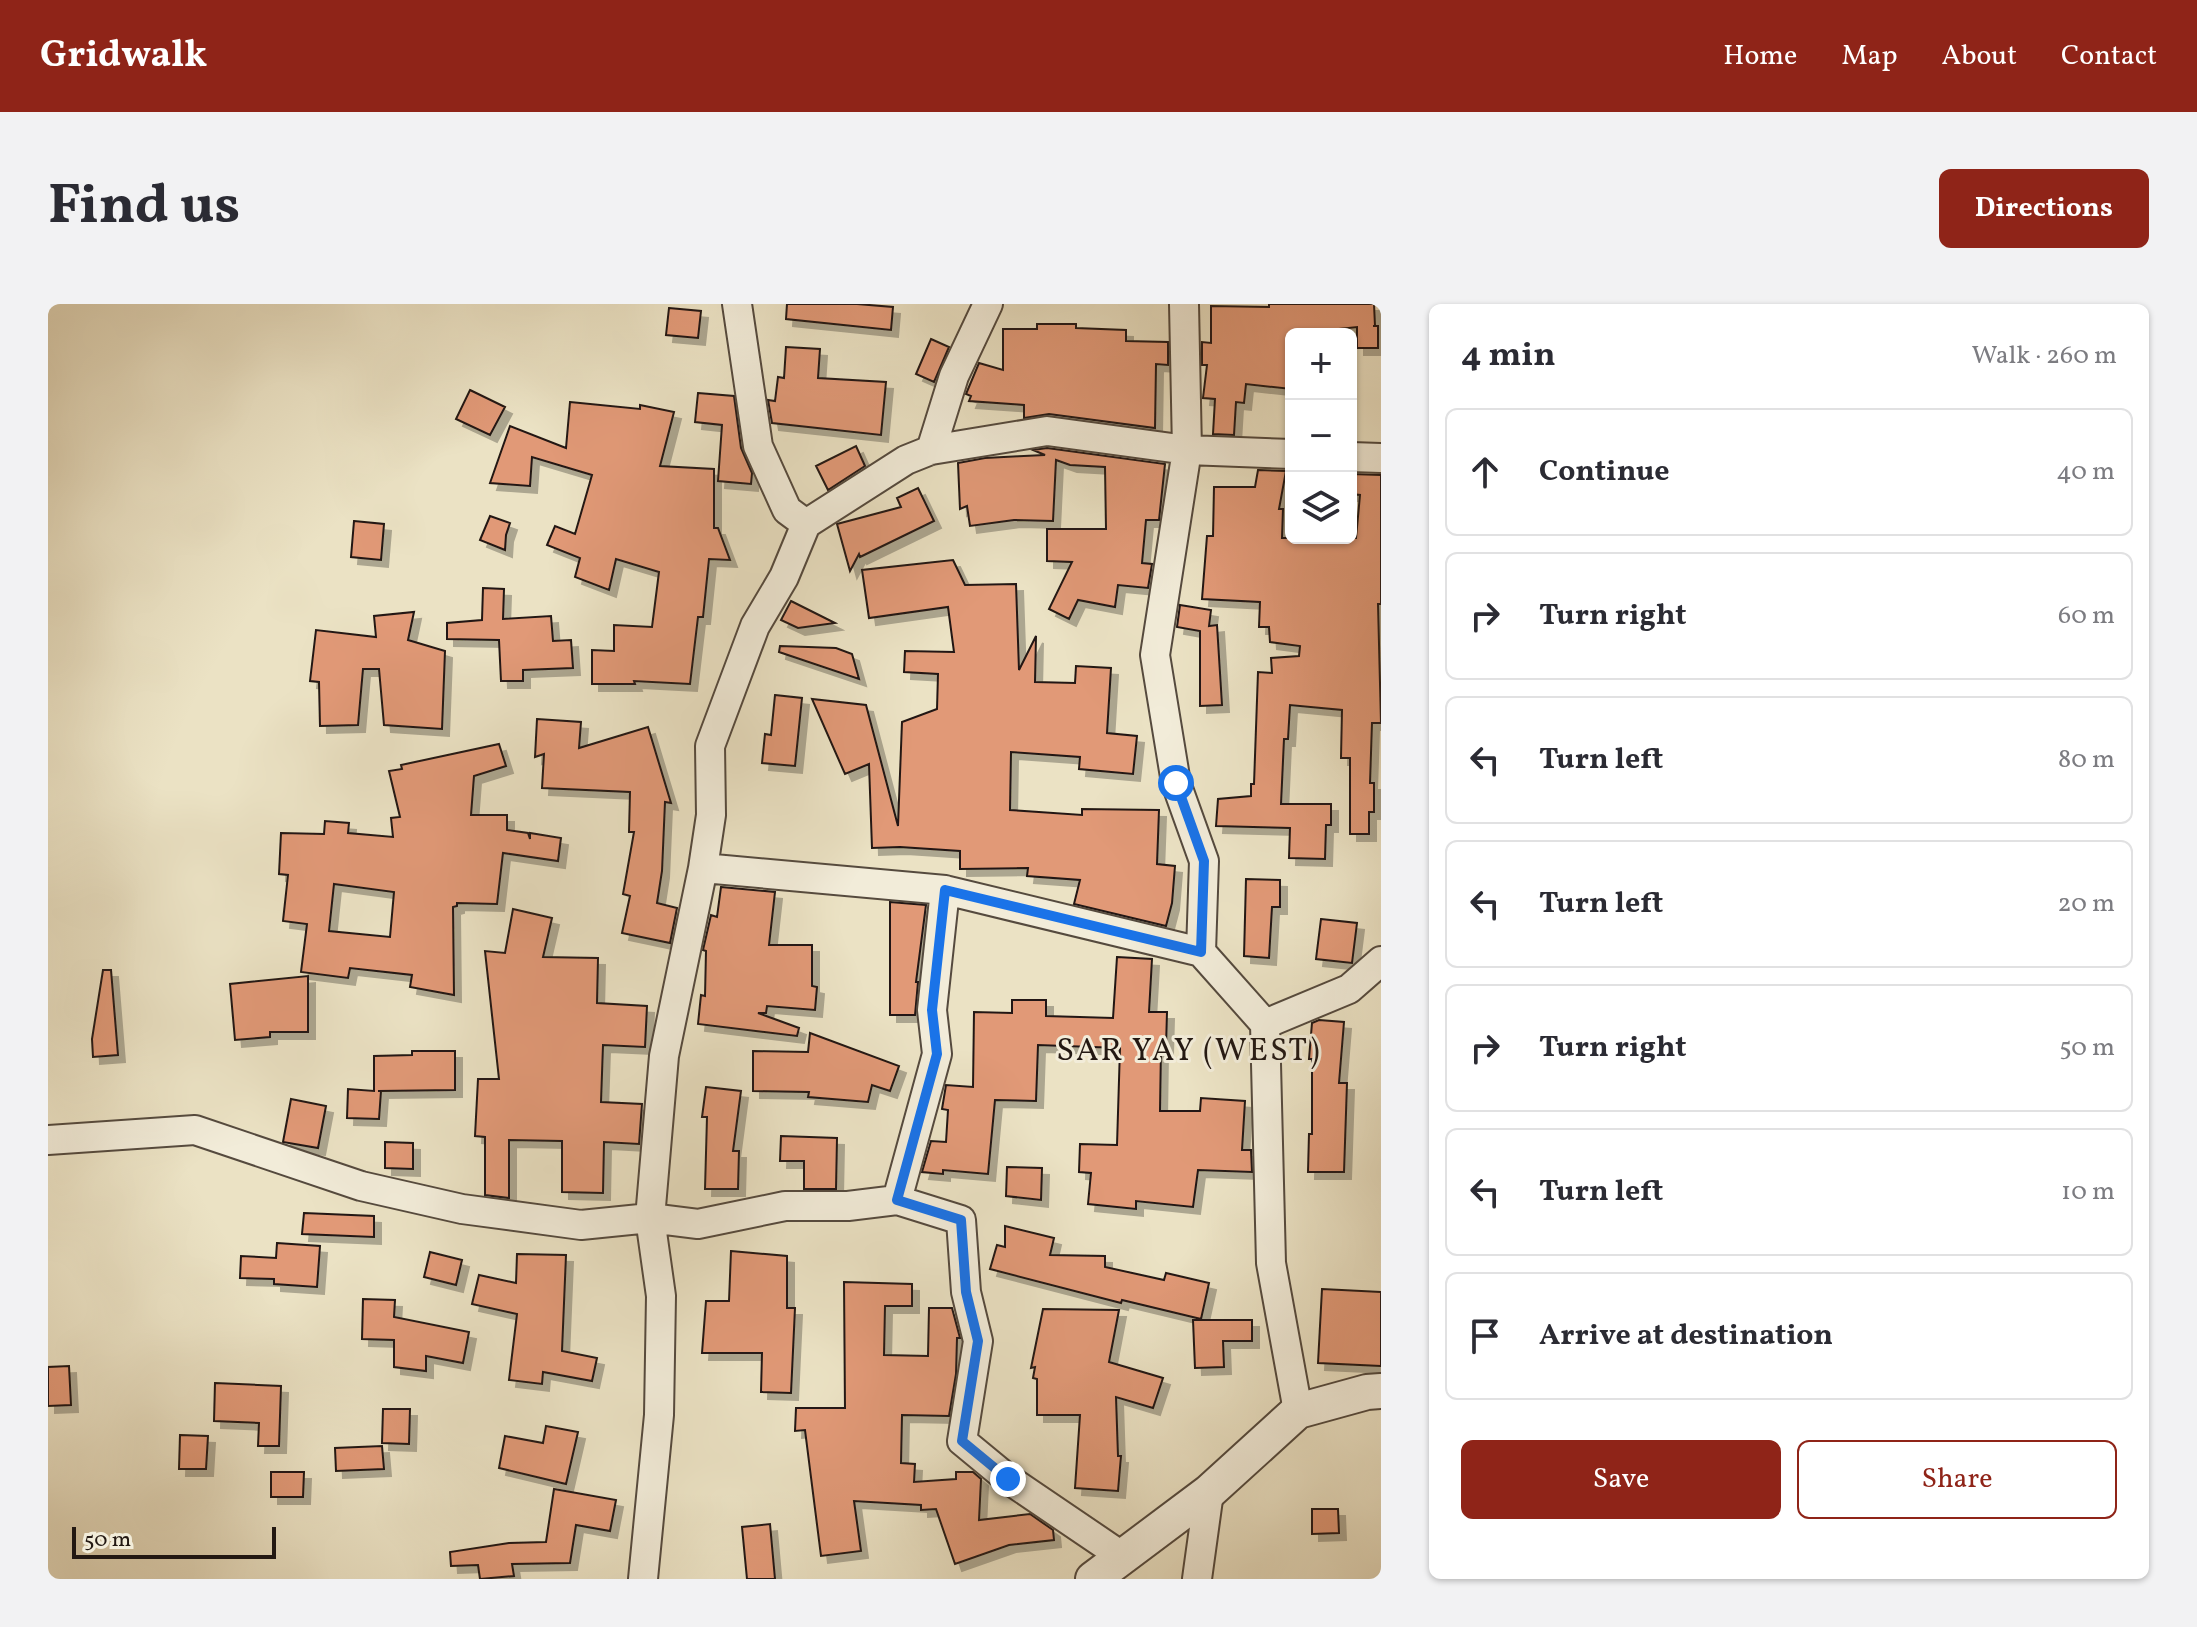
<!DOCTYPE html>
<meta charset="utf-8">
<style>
body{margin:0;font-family:Vollkorn,serif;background:#f2f2f3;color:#2b2b33}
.controls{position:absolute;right:24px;top:24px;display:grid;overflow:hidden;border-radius:12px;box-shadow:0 2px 6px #0004}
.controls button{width:72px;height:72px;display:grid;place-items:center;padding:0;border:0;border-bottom:2px solid #e1e1e2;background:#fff;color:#2b2b33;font:40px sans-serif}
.scale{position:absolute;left:24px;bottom:20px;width:204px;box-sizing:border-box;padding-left:8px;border:4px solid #231812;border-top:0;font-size:22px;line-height:28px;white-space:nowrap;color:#231812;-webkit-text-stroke:6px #f2ecd9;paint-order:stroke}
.stop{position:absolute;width:24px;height:24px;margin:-18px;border:6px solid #1a73e8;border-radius:50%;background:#fff}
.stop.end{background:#1a73e8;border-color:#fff;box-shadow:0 2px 8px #0008}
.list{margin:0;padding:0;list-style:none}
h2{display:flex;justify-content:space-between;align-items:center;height:104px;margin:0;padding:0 32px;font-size:34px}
h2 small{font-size:26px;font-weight:400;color:#7c7c81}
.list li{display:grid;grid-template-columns:52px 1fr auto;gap:24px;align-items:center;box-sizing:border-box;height:128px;margin:0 16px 16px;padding:0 16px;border:2px solid #e1e1e2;border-radius:12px}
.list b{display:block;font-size:30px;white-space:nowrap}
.list em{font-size:26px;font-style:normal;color:#7c7c81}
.actions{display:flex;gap:16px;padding:24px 32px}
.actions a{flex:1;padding:18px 0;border:2px solid #8f2418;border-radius:12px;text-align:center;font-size:28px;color:#8f2418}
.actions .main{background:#8f2418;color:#fff}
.icon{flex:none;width:44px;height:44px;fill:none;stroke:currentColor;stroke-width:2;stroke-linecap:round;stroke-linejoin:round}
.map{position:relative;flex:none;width:1333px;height:1275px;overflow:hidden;border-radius:12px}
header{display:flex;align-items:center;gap:48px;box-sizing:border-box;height:112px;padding:0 40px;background:#8f2418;color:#fff}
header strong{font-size:38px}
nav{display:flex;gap:44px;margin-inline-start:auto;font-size:28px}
.intro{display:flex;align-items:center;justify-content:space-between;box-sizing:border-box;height:192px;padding:0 48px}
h1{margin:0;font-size:56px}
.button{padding:20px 36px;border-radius:12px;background:#8f2418;color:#fff;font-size:28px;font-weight:700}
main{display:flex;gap:48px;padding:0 48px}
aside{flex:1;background:#fff;border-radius:12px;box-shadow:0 2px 6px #0004}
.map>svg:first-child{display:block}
.building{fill:#e19977;stroke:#231812;stroke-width:2;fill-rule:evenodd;filter:url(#shadow)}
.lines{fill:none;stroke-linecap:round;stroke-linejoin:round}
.minor-casing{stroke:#554a3e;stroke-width:32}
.tertiary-casing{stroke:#554a3e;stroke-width:38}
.minor{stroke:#f2ecd9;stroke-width:28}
.tertiary{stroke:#f2ecd9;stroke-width:34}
.route{stroke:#1a73e8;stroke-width:10}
.labels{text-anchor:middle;stroke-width:6;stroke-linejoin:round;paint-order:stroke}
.quarter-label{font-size:32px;letter-spacing:2px;fill:#231812;stroke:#f2ecd9}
</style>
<header>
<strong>Gridwalk</strong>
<nav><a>Home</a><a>Map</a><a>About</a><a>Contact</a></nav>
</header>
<div class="intro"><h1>Find us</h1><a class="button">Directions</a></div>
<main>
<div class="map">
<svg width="1333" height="1275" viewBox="0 0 1333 1275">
<defs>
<filter id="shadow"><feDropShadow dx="7" dy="7" stdDeviation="0" flood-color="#0004"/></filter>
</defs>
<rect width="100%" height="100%" fill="#ebe2c4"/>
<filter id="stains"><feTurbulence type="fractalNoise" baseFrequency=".0025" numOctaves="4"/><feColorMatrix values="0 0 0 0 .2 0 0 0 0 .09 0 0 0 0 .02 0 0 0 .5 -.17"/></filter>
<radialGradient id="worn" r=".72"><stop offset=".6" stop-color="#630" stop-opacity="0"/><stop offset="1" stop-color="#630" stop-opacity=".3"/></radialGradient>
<path class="building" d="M739,0H809L845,3L843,26L738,15Z
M1221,0H1326L1327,22H1325H1330V44H1309V23L1243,30V85L1198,80L1196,99L1188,98L1186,131L1165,130L1167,95L1155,94L1159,61H1154V38L1163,39V2L1221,3Z
M621,4L653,7L650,34L618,31Z
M989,20H1028V24L1078,26V37L1120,38V61L1108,60L1107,124L1001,110L976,114V101L921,97L923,92L918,90L931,59L955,66V25H989Z
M883,35L901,43L886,78L868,70Z
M738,43L772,45L770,74L838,78L833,131L724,119L720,96L727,97L730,73L736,74Z
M422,86L457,103L442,131L408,115Z
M650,89L686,92L693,144L704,169L703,180L670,177L674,121L647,118Z
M522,98L592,105V101L626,108L612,162L666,165V224H670L682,256L661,255L655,313H650L642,380L586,377L587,380H544V346L566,347V321L604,323L611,268L568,255L561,286L527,273L532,254L499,241L507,222L527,230L544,171L484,153L482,182L442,179L462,122L518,144Z
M808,142L817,162L780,186L768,162Z
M999,144L1117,160L1111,216H1098L1094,259L1104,260L1100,284L1070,281L1067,303L1030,296L1021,315L1001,305L1024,258L999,257V225H1058L1057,163L1022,161L1008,156L1005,217L966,216L922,222L919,202L912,205L910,159L937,154L997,151L985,146Z
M1210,166L1238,167L1231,205H1235L1234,234H1308L1312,191L1303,190V170L1333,171V300H1330L1333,419H1324L1322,479H1326V508H1321V530H1302V454H1293L1294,406L1242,401L1240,435H1236L1233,500H1283V521H1278L1277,555L1241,554L1242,524L1168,522L1170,495L1203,492V480H1206L1210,368L1224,369L1223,354L1251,352L1252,342L1222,338L1221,323H1211L1212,298L1154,295L1159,232H1165L1166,183H1207Z
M870,184L886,217L812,253L811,250L802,267L789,220L853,203L849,194Z
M442,212L462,219L458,231L457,246L432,236Z
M306,217L336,220L333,256L303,253Z
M905,256L917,281L968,280L971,366L988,332L987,378L1027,379L1028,362L1063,364L1059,429L1089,432L1085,470L1031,465L1032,453L963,448L962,506L1034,511V505L1111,506L1109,560L1127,562L1124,599L1118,622L1026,600L1032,576L979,572L980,564L912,565V547L852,543L824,544L821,460L797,470L764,395L818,401L850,522L854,418L889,405L890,370L856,368L857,347L906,348L900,303L821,314L814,266Z
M435,284L456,285L455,315L503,312L505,337L523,336L525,364L475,366V377H453L451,336L399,335V319L434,316Z
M743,297L787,319L750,324L733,316Z
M1132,301L1163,306L1161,322L1169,321L1174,401L1152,402V327L1129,323Z
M366,308L360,336L397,347L394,425L336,421L331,365H315L310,421L272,422L271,378L262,377L268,326L328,333L326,312Z
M732,342L788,344L804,350L811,375L731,348Z
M727,391L754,394L747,462L714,459L717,430L723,431Z
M489,415L533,418L531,444L600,423L623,499L617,498L614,567L609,599L629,604L622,639L574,629L582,592L575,590L586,528H581L582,488L494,484L496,450L487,453Z
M451,440L458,462L426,472L423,511H459V526L480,529L482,535V529L513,534L510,557L455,549L449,600L409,599V602L405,603L406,691L362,683L364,671L302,664L300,674L253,668L259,620L235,617L240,571L231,570L233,529L276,530L277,517L301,519L300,529L345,533L343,514L352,513L341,467L354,465L353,461ZM286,580L346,588L342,633L281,627Z
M1198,575L1232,576V603H1224L1221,654L1196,652Z
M673,583L727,588L721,641H764V682L769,683L767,706L719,702L718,709H710L751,724L749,732L650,720L653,691L657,692L658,647L655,646L663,611L669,613Z
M842,598L878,601L868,678H870L867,711H842Z
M465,605L504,614L495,653L550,654L549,699L599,702L597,743L555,741L553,798L594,800L591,840L556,838L555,889L514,888V837L461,836V894L437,891V833L427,832L430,775H451L437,647L457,649Z
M1273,615L1309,619L1304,659L1268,655Z
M1069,653L1104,655L1101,708H1119L1118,743H1113L1112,807H1152L1153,794L1197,797L1194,846H1203L1204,868L1150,866L1145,903L1088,897V905L1040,900L1043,869L1031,868L1032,840L1069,841L1072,744L990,741L988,797L947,796L940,870L895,866V870L874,868L883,837L898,838L900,806L894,805L898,781L925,783L926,708L964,709V696H998V712L1065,714Z
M55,666H63L70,751L45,753L44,735Z
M260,672V728H222V733L187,736L182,680Z
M1271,716L1296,718L1291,779H1299L1296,868H1260L1261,830H1264V755H1261L1264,719Z
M762,729L851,762L842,787L824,781L820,798L760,793L761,788L705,787V747L760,748Z
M364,747H407V786L330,787H333L331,815L299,814L300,785L326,787V752L364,751Z
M658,783L693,787L685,847H691L690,885H657L659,813H654Z
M243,795L278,802L270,844L235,838Z
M733,832L789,834L788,885H756V857H732Z
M337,838L365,839V865L337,864Z
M959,863L994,864L993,896L958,892Z
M256,909L326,912V933L254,930Z
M957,922L1006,934L1002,951L1057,952V963L1116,976L1118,969L1161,979L1153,1015L1074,996L1073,999L942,965L949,941L957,943Z
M229,939L272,942L269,983L226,980V975L192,974L193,952L228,954Z
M683,947L739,952V1004H747L743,1089L713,1088L714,1049H654L658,997H681Z
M382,948L414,956L408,981L376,973Z
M469,950L518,951L514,1047L549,1054L544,1077L495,1068L494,1080L461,1076L469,1010L424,1000L431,971L468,979Z
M796,978L864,980V1002H837L836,1051L880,1052L881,1004H904L912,1034H909L908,1070L901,1112L854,1111L853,1159L867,1160L866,1178L908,1175V1168H925L933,1175L931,1216L982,1210L1005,1226L1006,1236L961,1241L907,1260L888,1205L873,1206V1201L806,1197L813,1247L773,1252L757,1126L747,1127L748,1104H797Z
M1274,985L1333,988V1062L1270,1059Z
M315,995L347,996L346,1013L421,1028L415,1059L378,1052V1067L346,1063V1036L314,1035Z
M995,1005L1071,1006L1061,1058L1115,1074L1105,1104L1068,1093L1070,1152H1073L1070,1187L1027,1184L1032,1111H989V1075L985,1074L987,1063L983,1064Z
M1145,1016H1204V1037H1175L1176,1063L1147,1064Z
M21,1062L23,1101L0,1102V1063Z
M167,1079L233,1082L231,1142H210L211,1119L166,1117Z
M335,1105H362L361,1140L334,1139Z
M498,1122L530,1128L518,1180L451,1164L457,1132L495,1139Z
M132,1131L160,1132L158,1165H131Z
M334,1142L336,1165L288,1167L287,1144Z
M223,1168H256L255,1193H223Z
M506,1185L568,1196L562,1227L528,1221L522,1259L464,1260L466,1272L432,1275L430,1261L403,1262L402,1248L461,1239L498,1238Z
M1264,1205H1290L1291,1229L1264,1230Z
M722,1220L727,1275H699L694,1223Z"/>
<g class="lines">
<defs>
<path id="minor" d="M689,0L710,142L739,206L758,220
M1136,0L1139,146L1107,351L1128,479L1156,557L1153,648L1217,720L1223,959L1250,1107
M883,146L906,72L940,0
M1303,153L1333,154
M655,564L663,511L662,442L707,322L736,273L758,220L858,156L883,146L999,127L1139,146L1243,150
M1217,720L1301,685L1333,657
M0,836L147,826L313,882L414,905L533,921L602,914L650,920L737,902H800L849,896L913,916L918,988L930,1037L914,1137L960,1175L1075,1253
M849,896L889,750L884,706L897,586
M595,1275L611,1111L613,992L602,914L616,752L655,564L897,586L1153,648
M1149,1275L1161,1188"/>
<path id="tertiary" d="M1045,1275L1161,1188L1250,1107L1319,1088L1333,1087"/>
</defs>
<use href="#minor" class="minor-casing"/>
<use href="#tertiary" class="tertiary-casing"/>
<use href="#minor" class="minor"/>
<use href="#tertiary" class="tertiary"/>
</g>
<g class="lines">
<path class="route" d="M960,1175L914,1137L930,1037L918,988L913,916L849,896L889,750L884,706L897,586L1153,648L1156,557L1128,479"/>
</g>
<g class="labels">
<g class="quarter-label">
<text x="1141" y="756">SAR YAY (WEST)</text>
</g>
</g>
<rect width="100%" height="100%" filter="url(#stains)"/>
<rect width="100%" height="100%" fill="url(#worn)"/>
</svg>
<div class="controls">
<button>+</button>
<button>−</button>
<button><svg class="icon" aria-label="layers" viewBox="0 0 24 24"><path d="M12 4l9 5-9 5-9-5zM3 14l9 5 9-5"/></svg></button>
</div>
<div class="scale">50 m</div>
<div class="stop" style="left:1128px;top:479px"></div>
<div class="stop end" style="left:960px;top:1175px"></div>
</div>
<aside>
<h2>4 min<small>Walk · 260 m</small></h2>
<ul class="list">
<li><svg class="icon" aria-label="ahead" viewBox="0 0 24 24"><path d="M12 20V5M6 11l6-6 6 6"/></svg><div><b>Continue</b></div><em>40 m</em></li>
<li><svg class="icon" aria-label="right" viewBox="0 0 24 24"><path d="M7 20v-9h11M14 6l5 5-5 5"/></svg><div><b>Turn right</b></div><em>60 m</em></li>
<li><svg class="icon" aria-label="left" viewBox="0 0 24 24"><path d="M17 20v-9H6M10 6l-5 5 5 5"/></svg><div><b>Turn left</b></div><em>80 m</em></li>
<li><svg class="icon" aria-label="left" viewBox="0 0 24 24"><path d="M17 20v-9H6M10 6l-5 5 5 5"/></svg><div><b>Turn left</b></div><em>20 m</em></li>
<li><svg class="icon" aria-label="right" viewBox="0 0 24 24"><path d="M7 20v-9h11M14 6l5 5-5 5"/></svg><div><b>Turn right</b></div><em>50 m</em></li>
<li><svg class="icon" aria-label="left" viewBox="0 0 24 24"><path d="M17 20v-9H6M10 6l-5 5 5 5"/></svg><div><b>Turn left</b></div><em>10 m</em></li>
<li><svg class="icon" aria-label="arrive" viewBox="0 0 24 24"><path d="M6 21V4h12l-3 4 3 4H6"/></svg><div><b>Arrive at destination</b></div></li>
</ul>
<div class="actions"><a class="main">Save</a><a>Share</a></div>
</aside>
</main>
